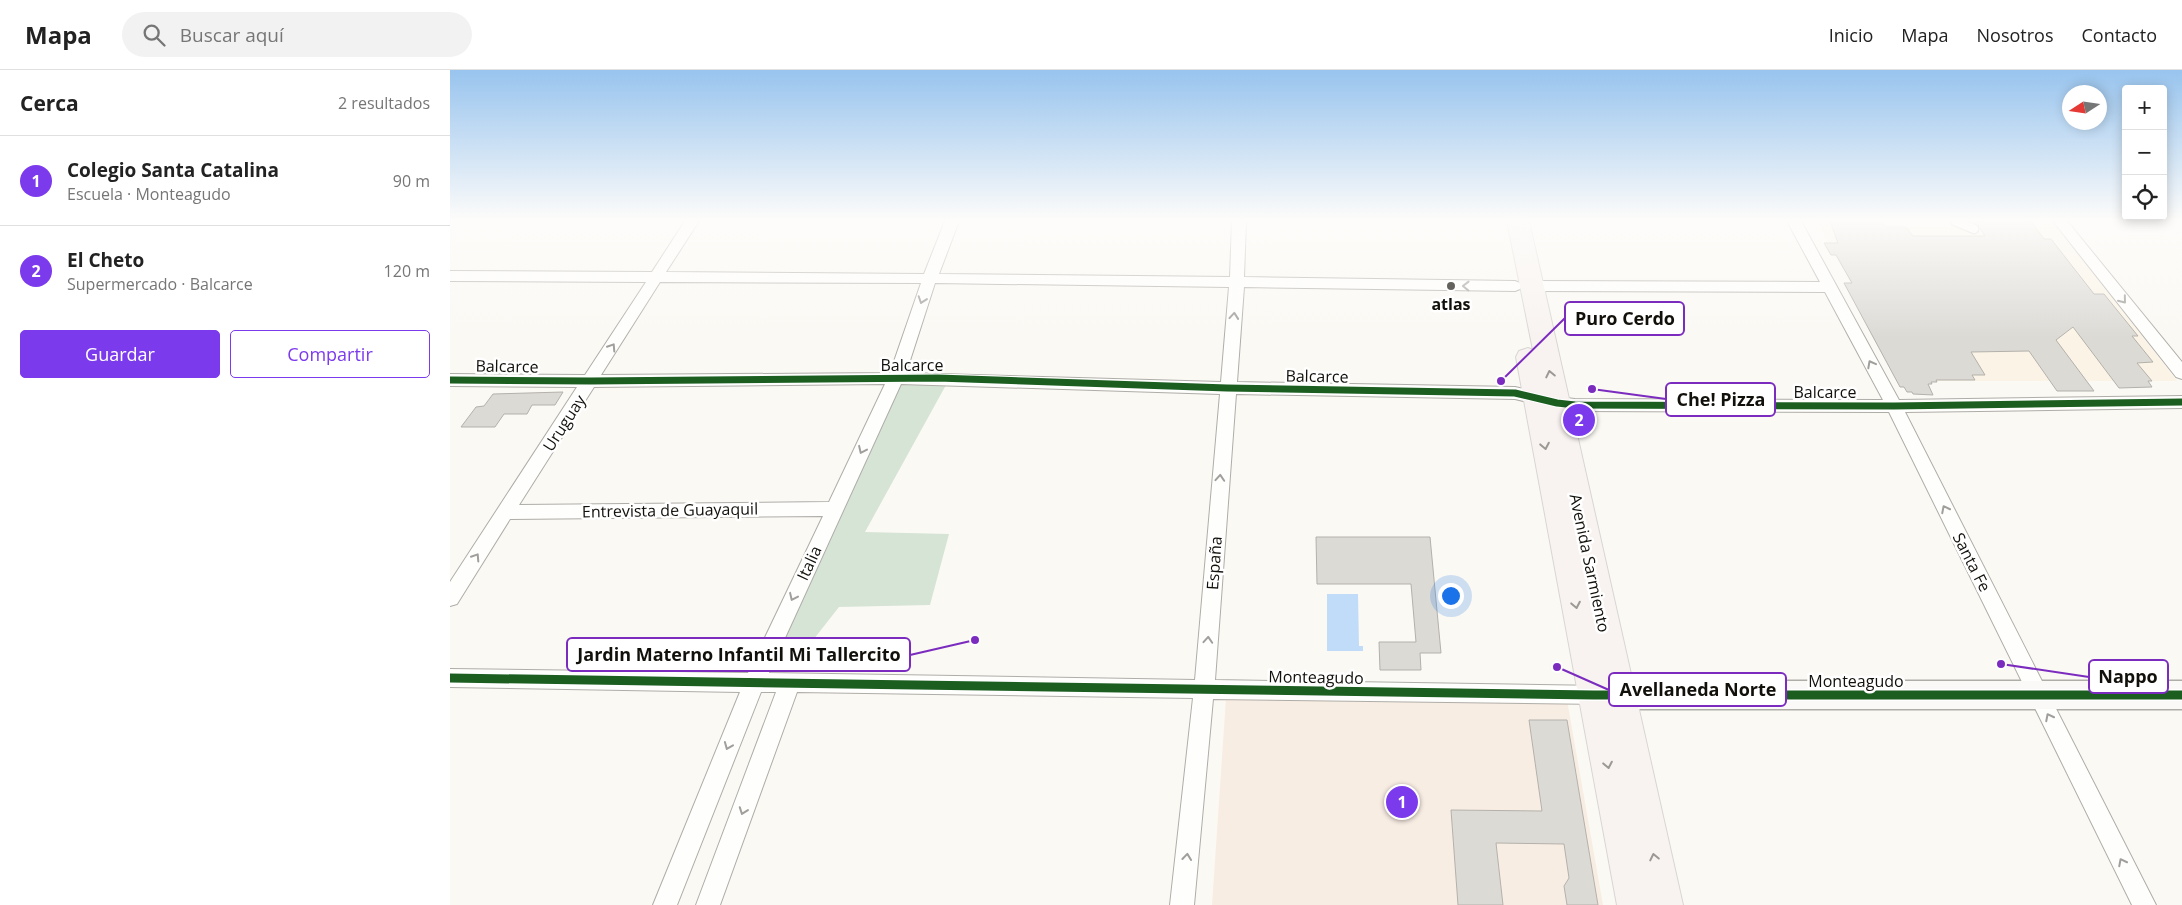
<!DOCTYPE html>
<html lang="es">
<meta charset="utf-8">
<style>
body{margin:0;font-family:"Open Sans",sans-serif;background:#f2f2f2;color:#222}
.controls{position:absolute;right:15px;top:15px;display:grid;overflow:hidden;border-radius:5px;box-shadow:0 2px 12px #0003}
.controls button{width:45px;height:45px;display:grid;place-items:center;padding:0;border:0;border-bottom:1px solid #e0e0e0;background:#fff;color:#222;font:25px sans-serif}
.compass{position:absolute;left:1612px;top:15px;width:45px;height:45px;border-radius:50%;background:#fff;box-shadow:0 2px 12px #0003;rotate:258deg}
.you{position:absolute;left:1000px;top:525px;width:18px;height:18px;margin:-12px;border:4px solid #fff;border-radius:50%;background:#1a73e8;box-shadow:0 0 0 8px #1a73e833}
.badge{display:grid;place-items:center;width:32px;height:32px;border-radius:50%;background:#7c3aed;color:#fff;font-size:16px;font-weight:700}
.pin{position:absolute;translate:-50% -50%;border:2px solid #fff;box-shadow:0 1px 5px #0006}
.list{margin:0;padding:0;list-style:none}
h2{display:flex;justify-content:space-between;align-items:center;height:65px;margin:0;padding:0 20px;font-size:21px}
h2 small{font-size:16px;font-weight:400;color:#767676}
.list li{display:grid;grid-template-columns:32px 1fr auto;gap:15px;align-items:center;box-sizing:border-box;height:90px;padding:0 20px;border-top:1px solid #e0e0e0}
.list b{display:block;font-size:19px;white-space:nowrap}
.list p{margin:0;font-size:16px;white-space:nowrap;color:#767676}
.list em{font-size:16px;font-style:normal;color:#767676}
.actions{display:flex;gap:10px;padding:15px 20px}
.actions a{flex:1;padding:11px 0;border:1px solid #7c3aed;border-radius:5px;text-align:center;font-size:18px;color:#7c3aed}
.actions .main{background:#7c3aed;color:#fff}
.icon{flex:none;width:28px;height:28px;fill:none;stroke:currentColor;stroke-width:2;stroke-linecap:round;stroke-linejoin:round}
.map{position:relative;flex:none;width:1732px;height:835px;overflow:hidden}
header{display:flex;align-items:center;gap:30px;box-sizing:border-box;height:70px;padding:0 25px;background:#fff;border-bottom:1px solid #e0e0e0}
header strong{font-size:24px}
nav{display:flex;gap:28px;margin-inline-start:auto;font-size:18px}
.search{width:350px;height:45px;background:#f2f2f2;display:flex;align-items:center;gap:12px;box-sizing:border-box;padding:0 18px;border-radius:28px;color:#767676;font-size:19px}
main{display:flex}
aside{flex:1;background:#fff}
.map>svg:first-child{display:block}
.built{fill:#fbf4e6}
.education{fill:#f8ede3}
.green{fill:#d6e4d5}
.water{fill:#c0dcf8}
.building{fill:#dcdad5;stroke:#b4b1ac}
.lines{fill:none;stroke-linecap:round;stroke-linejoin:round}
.lane-casing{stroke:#afada8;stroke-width:11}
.street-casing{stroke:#afada8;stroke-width:2}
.secondary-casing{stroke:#afada8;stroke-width:3}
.primary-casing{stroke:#d7d6d4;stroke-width:2}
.lane{stroke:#fefefd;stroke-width:8}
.street{fill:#fefefd;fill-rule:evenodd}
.secondary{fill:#fbf9f7;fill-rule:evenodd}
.primary{fill:#f8f3f0;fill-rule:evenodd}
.cycleway-far1-casing{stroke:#fff;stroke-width:9}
.cycleway-casing{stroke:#fff;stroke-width:12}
.cycleway-far1{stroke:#1b5e20;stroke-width:7}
.cycleway{stroke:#1b5e20;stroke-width:9}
.oneway{stroke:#a09f9c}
.oneway2{stroke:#9c9894}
.poi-dot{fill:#64625d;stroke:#fff;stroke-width:2}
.labels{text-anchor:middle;stroke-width:5;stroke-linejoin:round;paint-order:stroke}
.poi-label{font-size:16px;font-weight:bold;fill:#12100b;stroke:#fff}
.street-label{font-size:16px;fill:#12100b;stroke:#fff}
.leader{fill:none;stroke:#7b2cbf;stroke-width:2}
.callout-dot{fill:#7b2cbf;stroke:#fff;stroke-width:2}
.callout{fill:#fff;stroke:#7b2cbf;stroke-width:2}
.callout-label{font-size:18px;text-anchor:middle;font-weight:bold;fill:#12100b}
</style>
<header>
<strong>Mapa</strong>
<div class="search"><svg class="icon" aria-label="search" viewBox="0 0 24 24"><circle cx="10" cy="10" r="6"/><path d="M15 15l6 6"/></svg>Buscar aquí</div>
<nav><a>Inicio</a><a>Mapa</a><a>Nosotros</a><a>Contacto</a></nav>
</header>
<main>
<aside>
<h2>Cerca<small>2 resultados</small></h2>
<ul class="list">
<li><span class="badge">1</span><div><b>Colegio Santa Catalina</b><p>Escuela · Monteagudo</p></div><em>90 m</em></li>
<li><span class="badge">2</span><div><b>El Cheto</b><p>Supermercado · Balcarce</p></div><em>120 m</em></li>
</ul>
<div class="actions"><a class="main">Guardar</a><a>Compartir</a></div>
</aside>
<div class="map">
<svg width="1732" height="835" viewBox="0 0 1732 835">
<rect width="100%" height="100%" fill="#fbf9f4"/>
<path class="built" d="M1367,151H1602L1727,311H1453Z"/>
<path class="education" d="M776,628L1117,630L1153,835H762Z"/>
<path class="green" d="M452,312L496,315L415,462L499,464L480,535L389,537L345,593L306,606Z"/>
<path class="water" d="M877,524H908L909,576H913V581H877Z"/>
<path class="building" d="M1380,151H1432L1436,157H1456L1463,166H1535L1525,151H1581L1594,169H1601L1644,224H1654L1688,266H1682L1703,292L1687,293L1702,311H1698L1702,317L1669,318L1623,257L1606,270L1644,321H1607L1579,281L1521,282L1535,305H1522L1525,310H1486L1487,312H1481L1482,314H1478L1483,325L1463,324L1462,322H1457L1454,317H1450L1394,213H1402L1386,185H1381L1374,173H1388Z
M113,322L105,335H82L77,344H54L45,357H11L26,337L34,336L43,324Z
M866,467H980L991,583H970L971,600H930L929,572H966L961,514H867Z
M1079,650H1117L1148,835H1117L1114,816L1119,808L1114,774L1046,773L1053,835H1008L1001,740L1092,741Z"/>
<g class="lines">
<defs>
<path id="lane" d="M1505,151L1524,159"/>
<path id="street" d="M235,151H249L216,202L474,204L495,151H509L489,204L780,207L782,151H796L794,207L1065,211L1070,213L1072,216L1070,219L1065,221L794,217L787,312L1065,317L1107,327L1125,329L1433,330L1375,222L1082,221L1077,219L1075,216L1077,213L1082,211L1370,212L1337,151H1351L1449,330L1732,326V338L1455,342L1706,835H1682L1439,342L1125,341L1107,339L1065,329L786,324L765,610L1152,616L1159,618L1162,625L1159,632L1152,634L763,629L744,835H720L743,628L347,622L270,835H246L326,622H311L227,835H203L290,622L0,617V599L298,603L373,446L60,449L7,534L0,536V512L127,317L0,316V304L135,305L196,212L0,211V201L202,202ZM210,212L471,213L440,303L151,305ZM485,213L779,217L771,312L456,303ZM435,314L379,432L69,435L144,317ZM451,314L770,324L745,610L319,603Z
M1603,151H1617L1732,292V309L1726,307Z"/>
<path id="secondary" d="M1169,611H1732V639H1169L1159,635L1154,625L1159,615Z"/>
<path id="primary" d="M1057,151H1079L1233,835H1167L1066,287L1069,281L1078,278L1083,280Z"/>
</defs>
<use href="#lane" class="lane-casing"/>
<use href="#street" class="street-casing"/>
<use href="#secondary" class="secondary-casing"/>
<use href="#primary" class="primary-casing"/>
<use href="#lane" class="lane"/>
<use href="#street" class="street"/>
<use href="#secondary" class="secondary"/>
<use href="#primary" class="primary"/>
<defs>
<path id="cycleway-far1" d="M0,310L141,311L488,308L777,318L1065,323L1107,333L1125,335L1444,336L1732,332"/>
<path id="cycleway" d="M0,608L1144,625H1732"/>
</defs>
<use href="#cycleway-far1" class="cycleway-far1-casing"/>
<use href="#cycleway" class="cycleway-casing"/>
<use href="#cycleway-far1" class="cycleway-far1"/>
<use href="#cycleway" class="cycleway"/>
</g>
<defs><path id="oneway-chevron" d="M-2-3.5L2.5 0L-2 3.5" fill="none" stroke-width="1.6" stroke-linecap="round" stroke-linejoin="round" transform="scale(1.25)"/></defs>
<g class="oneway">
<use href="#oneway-chevron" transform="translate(1016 216) rotate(-179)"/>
<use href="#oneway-chevron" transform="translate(472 230) rotate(109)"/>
<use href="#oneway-chevron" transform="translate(1673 230) rotate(51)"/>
<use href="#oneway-chevron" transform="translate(784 246) rotate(-85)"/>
<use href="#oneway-chevron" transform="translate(162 277) rotate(-57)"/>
<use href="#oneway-chevron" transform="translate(1421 294) rotate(-118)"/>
<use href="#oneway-chevron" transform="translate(412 380) rotate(115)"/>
<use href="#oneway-chevron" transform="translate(770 408) rotate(-86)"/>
<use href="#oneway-chevron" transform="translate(1495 439) rotate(-117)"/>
<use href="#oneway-chevron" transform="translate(26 487) rotate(-57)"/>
<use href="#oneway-chevron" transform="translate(343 527) rotate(115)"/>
<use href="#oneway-chevron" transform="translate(758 570) rotate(-86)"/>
<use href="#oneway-chevron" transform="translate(1599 647) rotate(-117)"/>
<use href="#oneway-chevron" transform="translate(278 676) rotate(112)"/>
<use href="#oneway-chevron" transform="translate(293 741) rotate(110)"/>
<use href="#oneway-chevron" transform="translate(737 787) rotate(-84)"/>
<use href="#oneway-chevron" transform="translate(1672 792) rotate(-117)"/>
</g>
<g class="oneway2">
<use href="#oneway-chevron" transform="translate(1100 304) rotate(-102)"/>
<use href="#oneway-chevron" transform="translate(1095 376) rotate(79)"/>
<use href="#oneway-chevron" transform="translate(1126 535) rotate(79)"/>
<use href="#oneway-chevron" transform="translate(1158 695) rotate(79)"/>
<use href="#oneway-chevron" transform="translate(1204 787) rotate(-102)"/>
</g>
<linearGradient id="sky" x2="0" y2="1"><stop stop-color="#98c4ee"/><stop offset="0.56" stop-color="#fdfcfa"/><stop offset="1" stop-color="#fdfcfa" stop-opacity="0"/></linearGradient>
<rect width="1732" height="268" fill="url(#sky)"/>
<circle class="poi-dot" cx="1001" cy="216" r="5"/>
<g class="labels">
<g class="poi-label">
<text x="1001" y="240">atlas</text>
</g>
<g class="street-label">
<text x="462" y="301">Balcarce</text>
<text transform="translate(57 296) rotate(1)" y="6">Balcarce</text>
<text transform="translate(867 306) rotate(1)" y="6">Balcarce</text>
<text x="1375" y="328">Balcarce</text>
<text transform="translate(114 353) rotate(-57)" y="6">Uruguay</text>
<text transform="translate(220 440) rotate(-1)" y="6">Entrevista de Guayaquil</text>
<text transform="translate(1522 492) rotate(63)" y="6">Santa Fe</text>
<text transform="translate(359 493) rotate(-65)" y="6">Italia</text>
<text transform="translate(764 493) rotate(-86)" y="6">España</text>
<text transform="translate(1140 493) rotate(78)" y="6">Avenida Sarmiento</text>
<text transform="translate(866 607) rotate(1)" y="6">Monteagudo</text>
<text x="1406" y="617">Monteagudo</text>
</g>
</g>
<path class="leader" d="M1051 311L1115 248M1142 319L1216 329M525 570L460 585M1551 594L1639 607M1107 597L1159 620"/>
<g class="callout-dot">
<circle cx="1051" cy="311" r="5"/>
<circle cx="1142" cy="319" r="5"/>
<circle cx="525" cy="570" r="5"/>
<circle cx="1551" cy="594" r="5"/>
<circle cx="1107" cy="597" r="5"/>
</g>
<g class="callout">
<rect x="1115" y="232" width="119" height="33" rx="5"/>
<rect x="1216" y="313" width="109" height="33" rx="5"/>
<rect x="117" y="568" width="343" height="33" rx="5"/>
<rect x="1639" y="590" width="79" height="33" rx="5"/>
<rect x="1159" y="603" width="177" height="33" rx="5"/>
</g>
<g class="callout-label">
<text x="1175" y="255">Puro Cerdo</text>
<text x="1271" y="336">Che! Pizza</text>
<text x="289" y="591">Jardin Materno Infantil Mi Tallercito</text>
<text x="1678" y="613">Nappo</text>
<text x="1248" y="626">Avellaneda Norte</text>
</g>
</svg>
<div class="controls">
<button>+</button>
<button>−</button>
<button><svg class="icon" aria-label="locate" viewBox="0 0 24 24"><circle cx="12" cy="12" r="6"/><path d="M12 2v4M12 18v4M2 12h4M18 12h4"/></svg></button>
</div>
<svg class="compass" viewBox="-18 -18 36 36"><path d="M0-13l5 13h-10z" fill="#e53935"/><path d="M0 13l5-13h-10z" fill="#767676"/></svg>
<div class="you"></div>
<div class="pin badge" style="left:952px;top:732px">1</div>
<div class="pin badge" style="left:1129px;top:350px">2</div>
</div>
</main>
